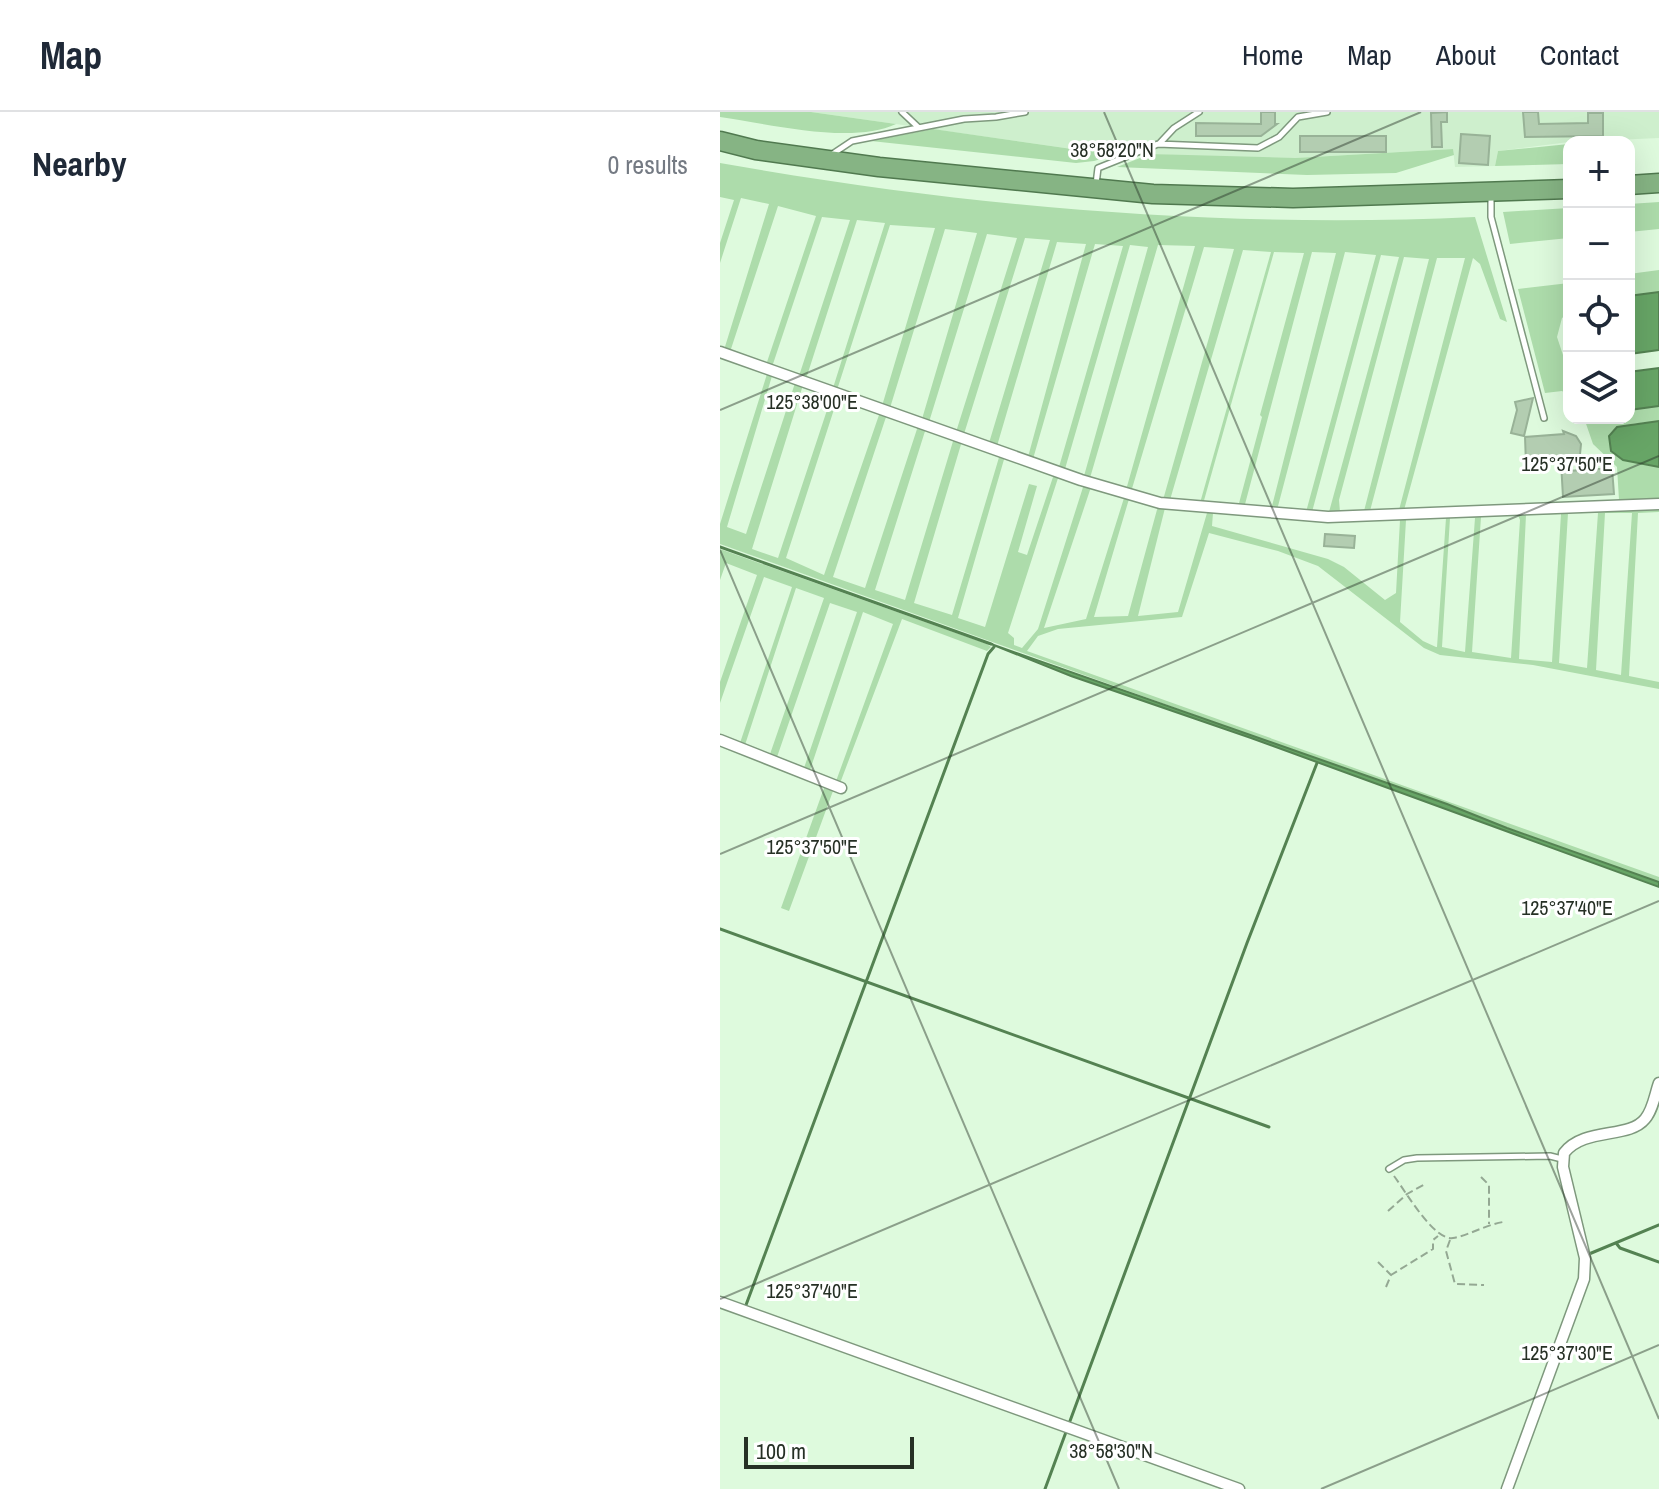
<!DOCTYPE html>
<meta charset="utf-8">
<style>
body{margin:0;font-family:"Archivo Narrow",sans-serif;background:#f2f2f3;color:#1f2937}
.controls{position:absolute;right:24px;top:24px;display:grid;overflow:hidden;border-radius:16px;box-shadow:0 8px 32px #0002}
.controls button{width:72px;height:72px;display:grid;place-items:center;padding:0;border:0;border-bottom:2px solid #e0e1e3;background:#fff;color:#1f2937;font:40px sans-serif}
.scale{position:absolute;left:24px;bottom:20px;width:170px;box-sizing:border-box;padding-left:8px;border:4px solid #263025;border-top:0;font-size:22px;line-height:28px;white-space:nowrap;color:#263025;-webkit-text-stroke:6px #fff;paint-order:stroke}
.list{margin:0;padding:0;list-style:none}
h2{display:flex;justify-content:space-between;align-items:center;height:104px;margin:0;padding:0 32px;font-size:34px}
h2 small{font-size:26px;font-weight:400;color:#747a83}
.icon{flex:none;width:44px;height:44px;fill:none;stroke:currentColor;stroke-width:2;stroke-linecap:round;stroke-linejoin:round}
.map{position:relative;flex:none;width:939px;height:1377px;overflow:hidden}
header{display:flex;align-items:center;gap:48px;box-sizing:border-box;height:112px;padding:0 40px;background:#fff;border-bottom:2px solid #e0e1e3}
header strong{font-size:38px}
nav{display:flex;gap:44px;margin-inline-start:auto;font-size:28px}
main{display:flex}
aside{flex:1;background:#fff}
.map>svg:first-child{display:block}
.built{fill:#ceefcd}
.green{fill:#addcab;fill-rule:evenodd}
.water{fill:#67a566;stroke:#548252;stroke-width:2}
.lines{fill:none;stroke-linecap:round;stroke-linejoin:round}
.stream{stroke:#548252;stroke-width:3}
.building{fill:#b3cdb1;stroke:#98b297;stroke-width:2}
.service-casing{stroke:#7e987d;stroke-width:8}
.minor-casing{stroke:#7e987d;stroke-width:13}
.trunk-casing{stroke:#50794f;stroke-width:21}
.path{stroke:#94a893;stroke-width:2;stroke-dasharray:8 4;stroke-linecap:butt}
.service{stroke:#fff;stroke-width:5}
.minor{stroke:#fff;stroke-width:10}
.trunk{stroke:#86b484;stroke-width:18}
.ticks{fill:none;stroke:#263025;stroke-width:2;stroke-opacity:0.45}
.ticks-label{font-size:20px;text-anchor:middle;fill:#263025;stroke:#fff;stroke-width:6;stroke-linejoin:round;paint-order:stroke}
</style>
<header>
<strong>Map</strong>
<nav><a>Home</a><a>Map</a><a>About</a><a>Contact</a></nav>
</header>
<main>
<aside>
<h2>Nearby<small>0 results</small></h2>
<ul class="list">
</ul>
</aside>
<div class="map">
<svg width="939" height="1377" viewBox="0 0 939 1377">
<rect width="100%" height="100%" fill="#defadd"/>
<path class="built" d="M91,0H939V26L849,30L778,39L775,54L735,55L733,37L575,46L495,45L366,39Z"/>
<path class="green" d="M0,0H91L176,12C132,33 49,12 0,5Z
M213,17L366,39L401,41L374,49L356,51L151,29Z
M849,32V52L775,54L778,39Z
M733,37L734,43L676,61L587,63L397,55L430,42L575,46Z
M0,51C248,95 502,117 755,105L787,210L780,207L760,152L753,146L684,398H679L745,146H717L650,399H644L709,147L684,145L619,388L620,400H609L679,145L661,143L592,400H586L656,143L625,140L557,398H551L616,141L592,140L524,396L518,395L542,305L540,303L584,141L554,140L483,392L480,391L551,140L523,138L450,388H443L514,137L484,135L411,380L406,378L475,134L438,133L370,366L364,364L428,135L410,133L345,357L339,355L403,134L375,132L313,347L308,345L366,132L337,130L277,334L269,331L330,128L305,126L244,322L236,320L297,126L267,122L209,310L202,307L257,121L225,117L170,296L162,294L215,116L170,113L117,278L113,276L165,111L137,108L86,267L79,264L130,108L102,105L52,255L46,253L96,104L58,94L10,240L4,238L49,92L21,86L0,151V131L14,88L0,85Z
M939,90V117L909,120V92Z
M849,96V126L790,132L783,100Z
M939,158V180L909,184V162Z
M849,171V201L842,206L837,225L849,261V284L842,279L825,281L798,177Z
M47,262L52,264L7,415L26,422L75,271L83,273L32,437L58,446L112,283L118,285L66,446L104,463L160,300L167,302L113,465L145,476L198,314L206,316L155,478L185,488L234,326L242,329L194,491L232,503L280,342L285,344L238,506L265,515L309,372L317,374L298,440L307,443L334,362L339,363L288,521L294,526V533L302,536L318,517L364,372L371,375L324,516L366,507L404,386L409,387L374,505L408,504L438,394L445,396L418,504L458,500L487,401H493L492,414L608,447L624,455L665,488L676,481L680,408L671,405L939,396V400L918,401L909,564L939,570V577L813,553L720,543L704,536L598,454L558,439L489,421L462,505L338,517L318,524L307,539L939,765V770L0,432V412ZM848,401H878L867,556L839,551ZM885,401H912L901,563L876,558ZM841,402L832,550L799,547L806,403ZM798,403L800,408L791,546L752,540L761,405ZM726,406L717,535H716L703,529L680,510L686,408ZM730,406H755L745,540L722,535Z
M939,294V309L911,312L891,339L903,348L939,355V386L899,388L897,355L873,332L864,306H909V298Z
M0,437L267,532L271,535L267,539L182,507L119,674L115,672L173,512L143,500L89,661L83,659L137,500L110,491L56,648L49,645L104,486L76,476L24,636L19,634L72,475L44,465L0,591V570L37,463L6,451L0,468Z
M104,676L113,679L69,799L61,796Z"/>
<path class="water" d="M939,180V238L909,242V184Z
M939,256V294L909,298V260Z
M939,309V355L903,348L891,339L889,324L897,315Z
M271,532L727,692L787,716L939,770V775L531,626L351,564Z"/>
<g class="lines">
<path class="stream" d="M0,435L271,532
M0,817L549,1015
M896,1131L900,1136L939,1150
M869,1142L939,1113
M26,1193L268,542L274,535
M350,1309L527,831L597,651
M325,1377L346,1320"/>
</g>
<path class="building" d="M541,0H555V12H557L541,24H476V11L541,12Z
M727,0V10H721L722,35H712L711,1Z
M803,0H818L819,12L868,11V1H883V24L805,25Z
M741,22L770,24L768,53L739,51Z
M580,24H666V40H580Z
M813,286L804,324L791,321L797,298L795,290Z
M843,319L856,324L861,332L860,342L847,359L892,356L894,382L843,385L841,350L806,352L805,325L844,322Z
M605,422L635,424L634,436L604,434Z"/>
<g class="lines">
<defs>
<path id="service" d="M182,0L198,15
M439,32L454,16L479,0
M111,43L132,29L244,7L276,5L305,0
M376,72L378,56L438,32L538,36L559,25L578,5L607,0
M771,82V105L824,306
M669,1057L684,1048L697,1046L830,1044L842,1047"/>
<path id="minor" d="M0,240L361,368L440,391L608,405L939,392
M0,628L121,676
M0,1190L519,1377
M787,1377L864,1167L865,1146L843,1055L844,1041C864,1015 909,1027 925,1007C933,998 935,982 939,971"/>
<path id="trunk" d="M0,29L36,38L159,55L433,82L573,86L849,77
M909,73L939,71"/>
</defs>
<use href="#service" class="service-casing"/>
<use href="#minor" class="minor-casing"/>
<use href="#trunk" class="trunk-casing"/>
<path class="path" d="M674,1064C686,1080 714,1129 733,1126C750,1123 765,1113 783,1110
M761,1065L769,1073V1112
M668,1099L687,1082L705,1072
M730,1128L726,1139L735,1172L764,1173
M658,1150L671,1163
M666,1175L671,1163L713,1137V1128L718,1124"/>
<use href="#service" class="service"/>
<use href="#minor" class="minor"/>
<use href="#trunk" class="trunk"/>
</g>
<path class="ticks" d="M384,0L939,1307M0,298L701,0M0,438L399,1377M0,742L939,344M0,1187L939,789M601,1377L939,1233"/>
<g class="ticks-label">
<text x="392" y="45">38°58'20"N</text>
<text x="92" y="297">125°38'00"E</text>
<text x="847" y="359">125°37'50"E</text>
<text x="92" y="742">125°37'50"E</text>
<text x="847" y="803">125°37'40"E</text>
<text x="92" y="1186">125°37'40"E</text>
<text x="847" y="1248">125°37'30"E</text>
<text x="391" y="1346">38°58'30"N</text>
</g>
</svg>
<div class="controls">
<button>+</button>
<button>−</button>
<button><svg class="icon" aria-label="locate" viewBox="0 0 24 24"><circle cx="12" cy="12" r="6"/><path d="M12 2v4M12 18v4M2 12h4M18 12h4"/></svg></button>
<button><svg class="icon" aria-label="layers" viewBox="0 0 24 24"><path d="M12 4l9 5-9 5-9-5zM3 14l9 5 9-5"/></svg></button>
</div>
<div class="scale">100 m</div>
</div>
</main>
